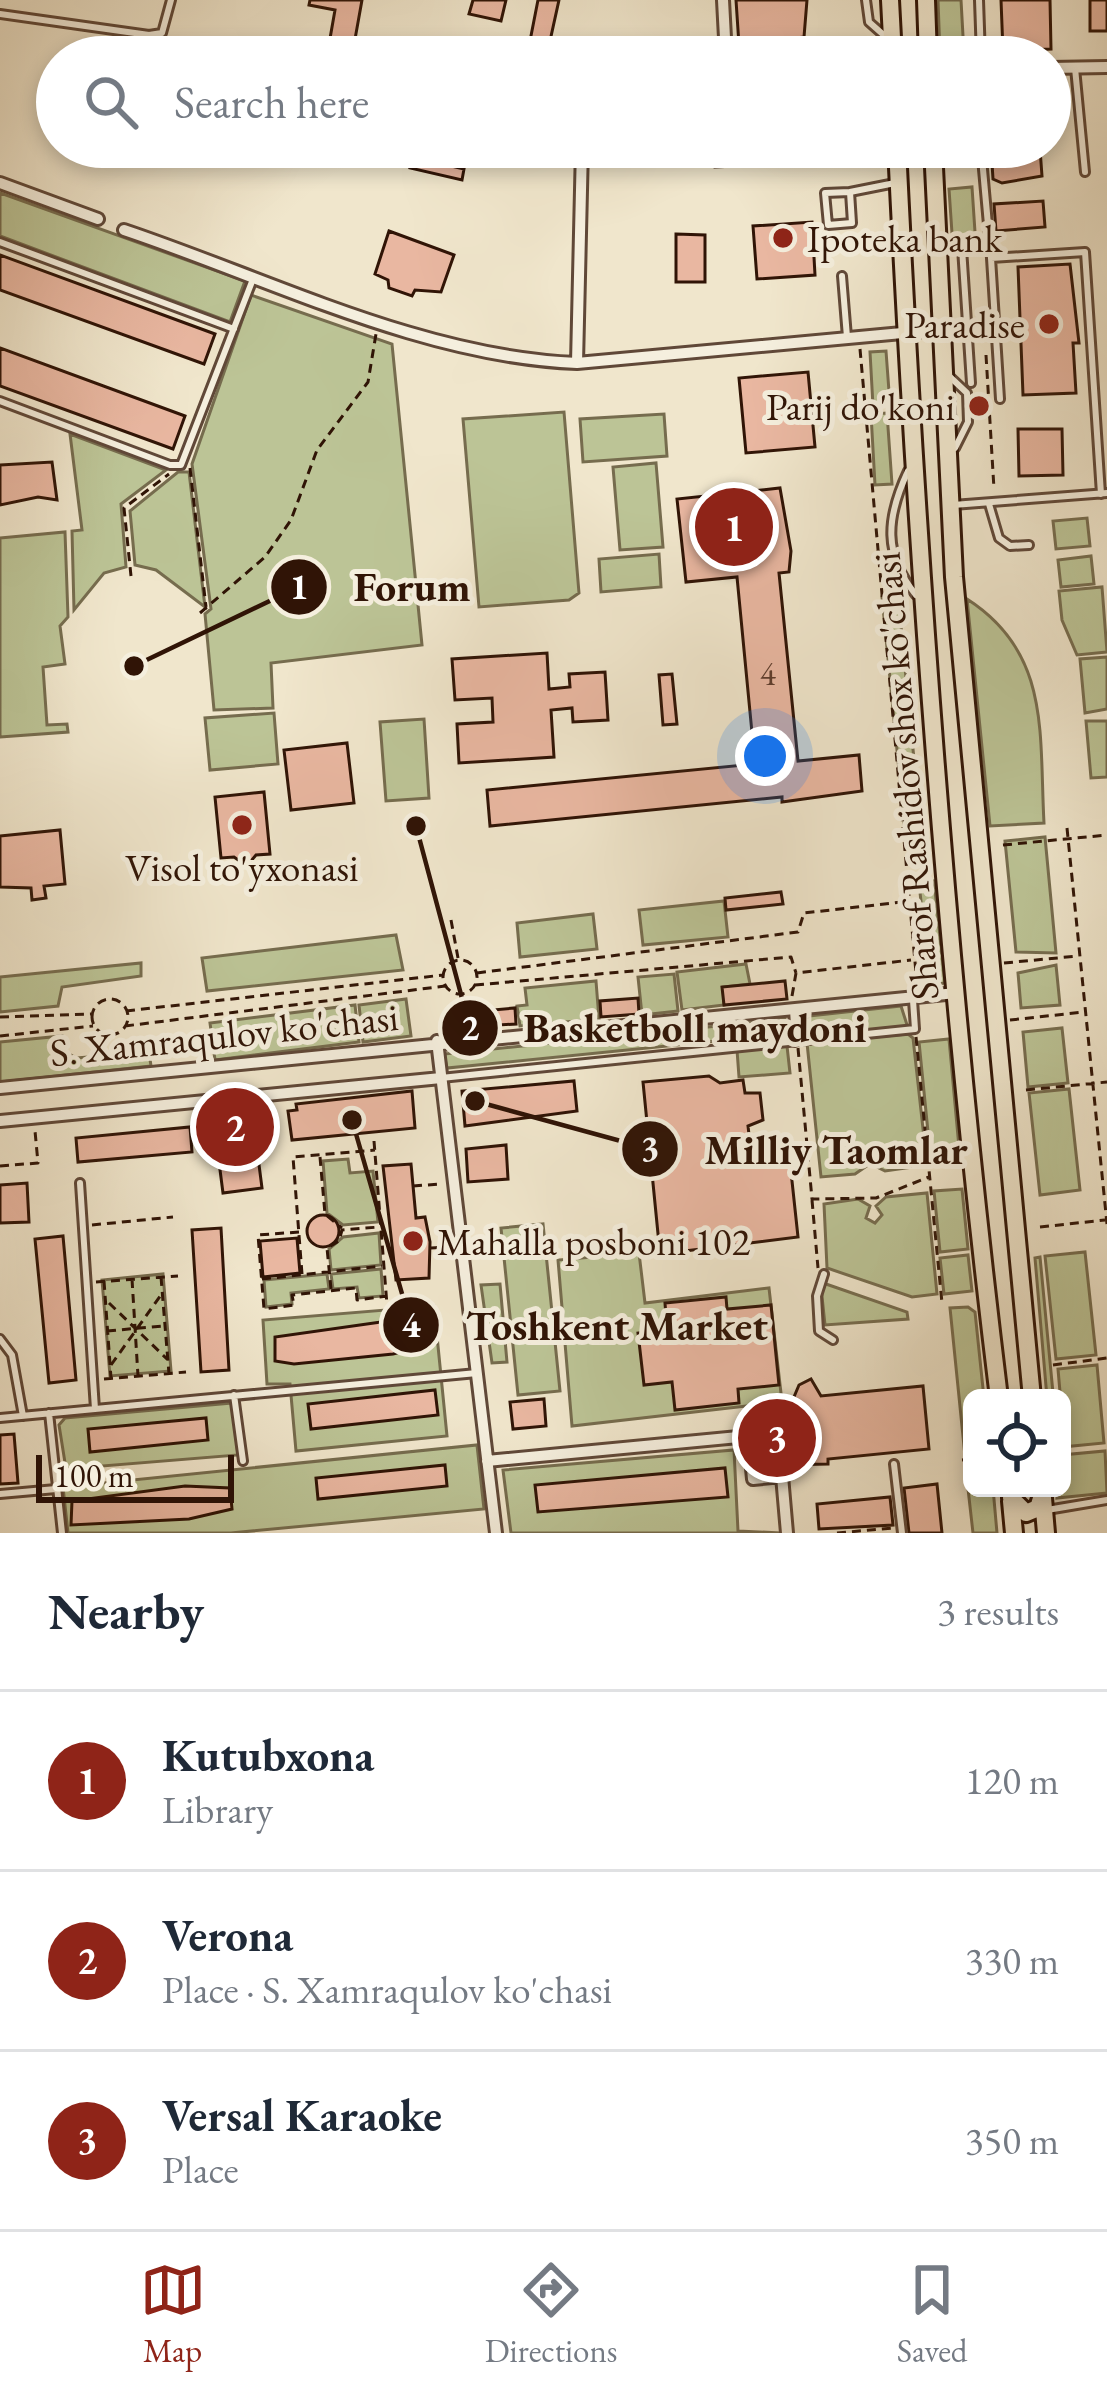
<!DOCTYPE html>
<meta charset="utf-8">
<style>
body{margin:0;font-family:"EB Garamond",serif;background:#f2f2f3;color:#1f2937}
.controls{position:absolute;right:36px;bottom:36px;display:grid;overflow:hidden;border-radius:18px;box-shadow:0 6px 18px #0003}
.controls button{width:108px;height:108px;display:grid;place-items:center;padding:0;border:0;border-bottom:3px solid #e0e1e3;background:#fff;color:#1f2937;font:60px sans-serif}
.scale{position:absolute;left:36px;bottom:30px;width:198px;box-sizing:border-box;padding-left:12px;border:6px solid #301406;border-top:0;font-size:33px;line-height:42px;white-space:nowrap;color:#301406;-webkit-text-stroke:9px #f5efde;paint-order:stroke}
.you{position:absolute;left:765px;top:756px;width:42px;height:42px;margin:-30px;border:9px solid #fff;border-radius:50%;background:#1a73e8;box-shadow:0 0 0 18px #1a73e833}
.badge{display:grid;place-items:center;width:78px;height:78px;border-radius:50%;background:#8f2418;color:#fff;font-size:39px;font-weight:700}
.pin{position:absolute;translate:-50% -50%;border:6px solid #fff;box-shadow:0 3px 12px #0006}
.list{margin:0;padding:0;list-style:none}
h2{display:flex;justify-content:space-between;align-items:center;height:156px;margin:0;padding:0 48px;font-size:51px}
h2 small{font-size:39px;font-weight:400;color:#747a83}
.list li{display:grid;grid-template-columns:78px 1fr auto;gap:36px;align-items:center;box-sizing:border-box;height:180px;padding:0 48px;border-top:3px solid #e0e1e3}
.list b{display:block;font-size:45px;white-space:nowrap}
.list p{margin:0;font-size:39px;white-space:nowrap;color:#747a83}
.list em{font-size:39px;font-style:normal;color:#747a83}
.icon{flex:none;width:66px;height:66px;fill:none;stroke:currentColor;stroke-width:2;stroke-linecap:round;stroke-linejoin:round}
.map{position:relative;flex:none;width:1107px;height:1533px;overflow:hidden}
.search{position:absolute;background:#fff;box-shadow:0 6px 18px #0003;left:36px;right:36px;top:36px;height:132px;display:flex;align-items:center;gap:30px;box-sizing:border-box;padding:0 42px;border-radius:66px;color:#747a83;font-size:45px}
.sheet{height:696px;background:#fff}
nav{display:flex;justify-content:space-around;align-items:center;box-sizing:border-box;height:168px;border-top:3px solid #e0e1e3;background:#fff;font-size:33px;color:#747a83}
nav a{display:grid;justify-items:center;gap:6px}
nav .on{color:#8f2418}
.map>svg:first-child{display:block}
.green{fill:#bcc496;stroke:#766c4e;stroke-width:3}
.building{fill:#e9b7a1;stroke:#301406;stroke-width:3}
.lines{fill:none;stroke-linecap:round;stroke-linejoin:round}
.lane-casing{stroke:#604838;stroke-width:12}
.street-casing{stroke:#604838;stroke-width:16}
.primary-casing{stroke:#301406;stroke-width:22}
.path{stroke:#301406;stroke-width:3;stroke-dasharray:9 6;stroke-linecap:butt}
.lane{stroke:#f5efde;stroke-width:6}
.street{stroke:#f5efde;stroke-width:10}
.primary{stroke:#f0e6cc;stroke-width:16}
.poi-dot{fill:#8f2418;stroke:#f5efde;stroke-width:4.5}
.labels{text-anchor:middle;stroke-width:10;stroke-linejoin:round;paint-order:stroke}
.number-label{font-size:33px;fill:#5e3d2d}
.poi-label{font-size:39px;fill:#301406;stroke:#f5efde;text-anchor:start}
.street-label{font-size:39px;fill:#301406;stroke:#f5efde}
.leader{fill:none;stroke:#301406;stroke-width:4.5}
.callout-dot{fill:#301406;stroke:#f5efde;stroke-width:4.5}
.mark-label{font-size:36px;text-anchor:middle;font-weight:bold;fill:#fff}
.callout-label{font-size:42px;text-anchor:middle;font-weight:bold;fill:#301406;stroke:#f5efde;stroke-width:10;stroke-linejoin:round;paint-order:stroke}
</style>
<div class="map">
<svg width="1107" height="1533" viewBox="0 0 1107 1533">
<rect width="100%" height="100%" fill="#f0e6cc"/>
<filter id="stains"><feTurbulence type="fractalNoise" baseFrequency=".00167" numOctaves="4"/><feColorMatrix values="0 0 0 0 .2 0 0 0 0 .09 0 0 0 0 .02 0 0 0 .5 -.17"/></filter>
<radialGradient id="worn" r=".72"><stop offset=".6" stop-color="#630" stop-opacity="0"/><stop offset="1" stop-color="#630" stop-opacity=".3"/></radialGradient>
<path class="green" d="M938,0H961L964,54L940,55Z
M972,187L976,247L953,248L949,189Z
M0,193L245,281L230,322L0,236Z
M251,295L392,344L422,645L271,663L273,708L214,710L205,614L211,609L192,464Z
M886,351L890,405L873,406L870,352Z
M564,412L579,593L569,600L479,607L463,419Z
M887,413L892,484L875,485L871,414Z
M664,414L667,456L583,462L580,419Z
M70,434L166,470L121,504L126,567L104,573L74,610L72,531L82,530Z
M656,463L663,547L620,550L613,467Z
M178,472H189L205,607L156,570L135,565L130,511Z
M1087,518L1090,546L1056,549L1053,521Z
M65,532L68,617L60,626L65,664L43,667L47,725L67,724L68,732L0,737V538Z
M659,554L661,587L601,592L599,559Z
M1091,556L1094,584L1061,587L1058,560Z
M1102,587L1107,652L1077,655L1062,620L1059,591Z
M898,596L922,841L906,842L882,597Z
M967,599C1051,653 1039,733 1044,823L990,826Z
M1107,657V709L1085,713L1080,659Z
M274,713L278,764L210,770L205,718Z
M424,719L429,798L386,801L380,722Z
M1086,721H1107V777L1091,778Z
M1045,837L1056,953L1016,952L1005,841Z
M934,881L945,983L930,985L919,883Z
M724,901L728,937L643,945L639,910Z
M593,914L597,949L520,957L517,923Z
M396,935L403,970L207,991L202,958Z
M141,963V976L62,987L58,1006L0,1012V977Z
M746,964L750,984L723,987L724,1005L682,1010L677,972Z
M1056,965L1060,1005L1021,1008L1018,973Z
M674,974L678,1011L642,1015L638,977Z
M596,981L599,1019L520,1026L517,1006L527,1005L525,988Z
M406,999L411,1036L363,1042L359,1005Z
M355,1005L359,1042L215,1060L210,1023Z
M901,1006L908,1028L801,1035L800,1017Z
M785,1019L787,1034L447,1068L444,1054Z
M1062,1028L1068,1083L1028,1087L1023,1032Z
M908,1034L913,1038L927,1165L885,1171L873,1165L877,1153L869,1147L861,1155L868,1165L855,1174L821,1177L807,1043Z
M62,1036L64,1051L76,1058L149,1052L151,1066L0,1082V1042Z
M949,1039L960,1158L931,1162L919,1042Z
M787,1046L790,1073L739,1077L737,1050Z
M1069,1089L1080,1190L1040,1195L1029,1093Z
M348,1159L350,1173L373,1171L378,1222L343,1225L327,1213L323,1161Z
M962,1189L968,1249L940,1252L934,1191Z
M927,1193L937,1294L912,1297L827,1268L824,1204L858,1199L870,1206L866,1218L875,1223L882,1215L876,1206L886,1197Z
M543,1224L560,1391L518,1395L501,1228Z
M379,1233L381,1265L331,1270L329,1249L343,1237Z
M1085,1252L1096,1355L1056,1359L1045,1256Z
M639,1253L645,1303L769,1288L782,1402L572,1426L558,1260Z
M968,1255L972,1291L944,1294L940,1258Z
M1040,1257L1053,1393L1060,1392L1058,1369L1097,1365L1104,1443L1062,1447V1398H1047L1035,1258Z
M381,1269L383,1296L359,1298L357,1287L333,1289L331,1274Z
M163,1274L171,1371L110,1376L102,1280Z
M327,1274L329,1289L291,1293L292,1304L266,1307L264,1280Z
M500,1284L507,1362L492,1363L481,1285Z
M826,1284L907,1312L908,1319L825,1325L821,1287Z
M434,1306L447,1436L296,1451L290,1384H267L263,1320Z
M968,1307L975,1312L984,1398H972V1455L965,1456L950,1308Z
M232,1403L238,1455L66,1469L59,1425L65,1418Z
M477,1445L484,1509L231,1533H68L63,1487Z
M734,1450L738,1531L781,1533H511L503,1470Z
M1105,1451L1107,1493L1057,1498L1062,1455Z
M965,1462H972V1488H993L997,1533H973Z"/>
<path class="building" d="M310,0H362L352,56L328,50L335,10L309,5Z
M473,0H506L501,21L469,14Z
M538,0H559L548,50L529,46Z
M736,0H807L804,37L739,45Z
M1001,0H1050L1051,49L1003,51Z
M1090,0H1107V31H1090Z
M713,147H780L781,164L715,167Z
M991,147L1040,149L1042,176L1002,183L993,179Z
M413,157L464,169L462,180L410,168Z
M1043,201L1045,227L996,231L994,204Z
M812,222L815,275L757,279L753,226Z
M389,231L454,255L441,292L415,290L412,296L389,288L388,280L375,274Z
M676,234L705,235V282H676Z
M0,255L215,334L204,364L0,290Z
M1070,264L1079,343H1073L1076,393L1023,395L1018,267Z
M0,348L185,416L173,449L0,386Z
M808,372L815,447L746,453L739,378Z
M1018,429H1062L1063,475L1019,476Z
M52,462L57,500L38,497L0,505V465Z
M780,488L791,551L789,572L779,573L798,761L859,755L862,791L782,802V797L490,826L487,790L755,764L737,577L686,582L677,499Z
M547,653L549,689L570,687L569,674L605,672L608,720L573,722L572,708L551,710L554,757L459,763L457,724L493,722L492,698L455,700L452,659Z
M672,674L677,724L663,725L659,675Z
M347,743L354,803L291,810L284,750Z
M264,792L270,854L256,855L247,866L234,857L221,858L215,797Z
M60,830L65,884L44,886L46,898L32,900L31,888L0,887V836Z
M781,892L783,904L726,910L725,898Z
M785,981L787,999L724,1005L722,987Z
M638,998L639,1014L601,1017L600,1001Z
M515,1008L516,1024L483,1026L481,1011Z
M709,1076L720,1083L743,1080L745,1093H760L763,1120L748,1126L751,1152L789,1153L798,1237L660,1254L643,1082Z
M574,1081L577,1111L465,1126L462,1091Z
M412,1091L415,1128L292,1140L288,1111L297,1110L296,1104Z
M255,1114L257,1137L215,1141L212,1118Z
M190,1127L192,1152L78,1162L76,1138Z
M506,1145L508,1179L468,1182L466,1149Z
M258,1157L262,1188L223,1193L219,1162Z
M411,1164L416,1218L425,1217L430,1242L429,1278L396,1280L383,1166Z
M27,1183L29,1222L0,1223V1185Z
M307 1231a16 16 0 1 1 32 0a16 16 0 1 1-32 0Z
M221,1228L229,1370L201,1372L192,1230Z
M63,1236L76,1380L49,1383L35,1239Z
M297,1238L300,1273L263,1277L260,1241Z
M726,1297L727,1309L771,1305L779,1385L738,1389L739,1403L675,1410L672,1382L644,1385L638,1333L667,1330L665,1303Z
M388,1321L434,1322L436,1343L393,1354L294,1364L275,1361V1337Z
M811,1379L821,1396L923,1386L929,1449L828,1459V1464L780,1465L778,1450L762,1451L760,1427L783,1423L799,1385Z
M435,1390L438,1415L311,1429L308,1404Z
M544,1399L546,1426L513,1429L510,1402Z
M206,1418L208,1440L90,1452L88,1429Z
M14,1434L18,1483L0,1484V1435Z
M445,1465L447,1486L318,1499L316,1478Z
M725,1468L728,1497L538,1512L535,1485Z
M937,1484L942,1533H909L904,1488Z
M185,1486L230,1488L232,1509L189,1519L71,1525L72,1501Z
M890,1497L893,1525L819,1529L817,1504Z"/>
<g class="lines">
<defs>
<path id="lane" d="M866,0L869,22L886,37
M979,0L981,57
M0,14L149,35L162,33L171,0
M1075,68L1085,172
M981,147L991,258L1085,252L1101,494
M850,192L825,193L828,225L852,223L850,192L895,183
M0,242L234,329
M962,248L971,383
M991,258L1000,399
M842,276L847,337
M969,327L995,325
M949,376L967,393L968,422L955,448
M0,401L170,465H181L253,279
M908,471C886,518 883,554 916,595
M989,504L999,538L1010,546L1029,545
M953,505L1107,493
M793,1009L795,1042
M441,1078L915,1029L913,1000
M80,1183L95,1409
M824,1274L817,1296L819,1331L833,1340
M0,1339L12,1355L23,1416
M234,1395L243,1461
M49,1413L62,1533
M0,1418L477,1373
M894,1464L902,1533
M0,1494L56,1489
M1047,1510L1107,1500"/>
<path id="street" d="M723,0L726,57
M1050,68L1107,67
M0,183L98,219
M124,230C270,279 422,357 577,363L967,327
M577,363L582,147
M437,1041L496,1533
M0,1088L956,993
M0,1121L441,1078
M487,1461L749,1436L753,1479L782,1476L787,1533"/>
<path id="primary" d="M890,0L893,57
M926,0L928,57
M897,147C917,565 948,983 999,1398
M933,147L954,577L1032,1398
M1011,1498L1026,1513L1038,1508L1042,1495
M1043,1498L1046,1533
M1011,1501L1014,1533"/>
</defs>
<use href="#lane" class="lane-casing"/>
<use href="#street" class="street-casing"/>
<use href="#primary" class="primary-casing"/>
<path class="path" d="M1004,331H1020
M860,349L917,984
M986,355L994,489
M190,468L206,607
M131,576L124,508L169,474
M200,613L265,557L291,520L317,450L368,382L376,334
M1067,828L1107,1224
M1003,845L1107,835
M451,920L458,958
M443 977a17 17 0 1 1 34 0a17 17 0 1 1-34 0Z
M1004,963L1078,956
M477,973L798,932L804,913L902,902
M475,985L791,957L796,973
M461,996L463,1028
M792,996L796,973L911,960
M92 1017a18 18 0 1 1 36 0a18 18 0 1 1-36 0Z
M126,1011L443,975
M0,1017L91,1014
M1010,1020L1084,1012
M125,1026L445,986
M0,1036L93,1026
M916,1037L942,1303
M798,1048L812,1199L876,1198L929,1177
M1026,1090L1107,1082
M374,1141L387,1305
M320,1157L325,1214L342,1228
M0,1166L38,1163L35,1131
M413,1186L440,1184
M812,1200L818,1268
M92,1225L173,1217
M1040,1227L1105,1220
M299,1232L258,1235L264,1309L294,1305L292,1295L356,1288L357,1300L387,1296
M431,1248L448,1247
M302,1274L293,1157L375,1150
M161,1277L169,1374
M132,1279L138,1376
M262,1279L382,1266
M104,1281L111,1378
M96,1282L178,1276
M331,1289L327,1248L339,1241L342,1230L379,1227
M109,1303L167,1359
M107,1331L163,1326
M111,1365L161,1295
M1053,1365L1107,1358
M104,1379L186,1372
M962,1460L972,1459
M837,1533L893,1528"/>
<use href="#lane" class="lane"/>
<use href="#street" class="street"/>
<use href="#primary" class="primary"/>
</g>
<g class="poi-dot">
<circle cx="783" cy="238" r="12"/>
<circle cx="1049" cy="324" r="12"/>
<circle cx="979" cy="406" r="12"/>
<circle cx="242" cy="825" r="12"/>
<circle cx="413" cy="1241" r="12"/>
</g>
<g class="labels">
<g class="number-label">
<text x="768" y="685">4</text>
</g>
<g class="poi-label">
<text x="807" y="252">Ipoteka bank</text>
<text x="1025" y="338" text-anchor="end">Paradise</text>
<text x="955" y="420" text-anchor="end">Parij do'koni</text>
<text x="242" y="881" text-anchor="middle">Visol to'yxonasi</text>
<text x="437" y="1255">Mahalla posboni 102</text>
</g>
<g class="street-label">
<text transform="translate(905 776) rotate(-95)" y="14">Sharof Rashidov shox ko'chasi</text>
<text transform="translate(224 1034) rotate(-6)" y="14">S. Xamraqulov ko'chasi</text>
</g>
</g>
<path class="leader" d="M134 666L299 587M416 826L470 1028M475 1101L650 1149M352 1120L411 1325"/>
<g class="callout-dot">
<circle cx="134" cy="666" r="12"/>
<circle cx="416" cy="826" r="12"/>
<circle cx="475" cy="1101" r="12"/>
<circle cx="352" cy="1120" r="12"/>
<circle cx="299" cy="587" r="30"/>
<circle cx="470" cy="1028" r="30"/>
<circle cx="650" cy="1149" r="30"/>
<circle cx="411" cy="1325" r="30"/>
</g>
<g class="mark-label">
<text x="299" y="599">1</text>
<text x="470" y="1040">2</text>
<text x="650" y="1161">3</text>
<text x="411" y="1337">4</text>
</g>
<g class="callout-label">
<text x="412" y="601">Forum</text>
<text x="695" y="1042">Basketboll maydoni</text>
<text x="836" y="1164">Milliy Taomlar</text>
<text x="617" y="1340">Toshkent Market</text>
</g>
<rect width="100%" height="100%" filter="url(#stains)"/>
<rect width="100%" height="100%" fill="url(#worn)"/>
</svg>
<div class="controls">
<button><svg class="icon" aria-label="locate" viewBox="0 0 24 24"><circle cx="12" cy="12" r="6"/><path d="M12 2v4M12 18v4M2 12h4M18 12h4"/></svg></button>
</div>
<div class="scale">100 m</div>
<div class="you"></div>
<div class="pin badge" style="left:734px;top:527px">1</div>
<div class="pin badge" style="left:235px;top:1127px">2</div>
<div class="pin badge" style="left:777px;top:1438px">3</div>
<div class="search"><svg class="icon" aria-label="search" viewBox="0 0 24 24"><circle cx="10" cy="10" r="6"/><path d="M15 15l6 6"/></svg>Search here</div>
</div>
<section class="sheet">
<h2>Nearby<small>3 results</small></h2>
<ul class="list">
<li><span class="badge">1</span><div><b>Kutubxona</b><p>Library</p></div><em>120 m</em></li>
<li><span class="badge">2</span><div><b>Verona</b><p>Place · S. Xamraqulov ko'chasi</p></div><em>330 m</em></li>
<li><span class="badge">3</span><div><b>Versal Karaoke</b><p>Place</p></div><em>350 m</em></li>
</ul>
</section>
<nav>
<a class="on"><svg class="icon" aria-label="map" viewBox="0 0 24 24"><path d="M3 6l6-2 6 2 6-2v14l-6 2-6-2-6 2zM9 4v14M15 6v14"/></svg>Map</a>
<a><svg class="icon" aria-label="directions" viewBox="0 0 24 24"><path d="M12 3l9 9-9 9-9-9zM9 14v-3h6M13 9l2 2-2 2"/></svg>Directions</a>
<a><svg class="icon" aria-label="saved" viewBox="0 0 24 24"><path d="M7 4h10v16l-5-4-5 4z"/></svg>Saved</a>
</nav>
